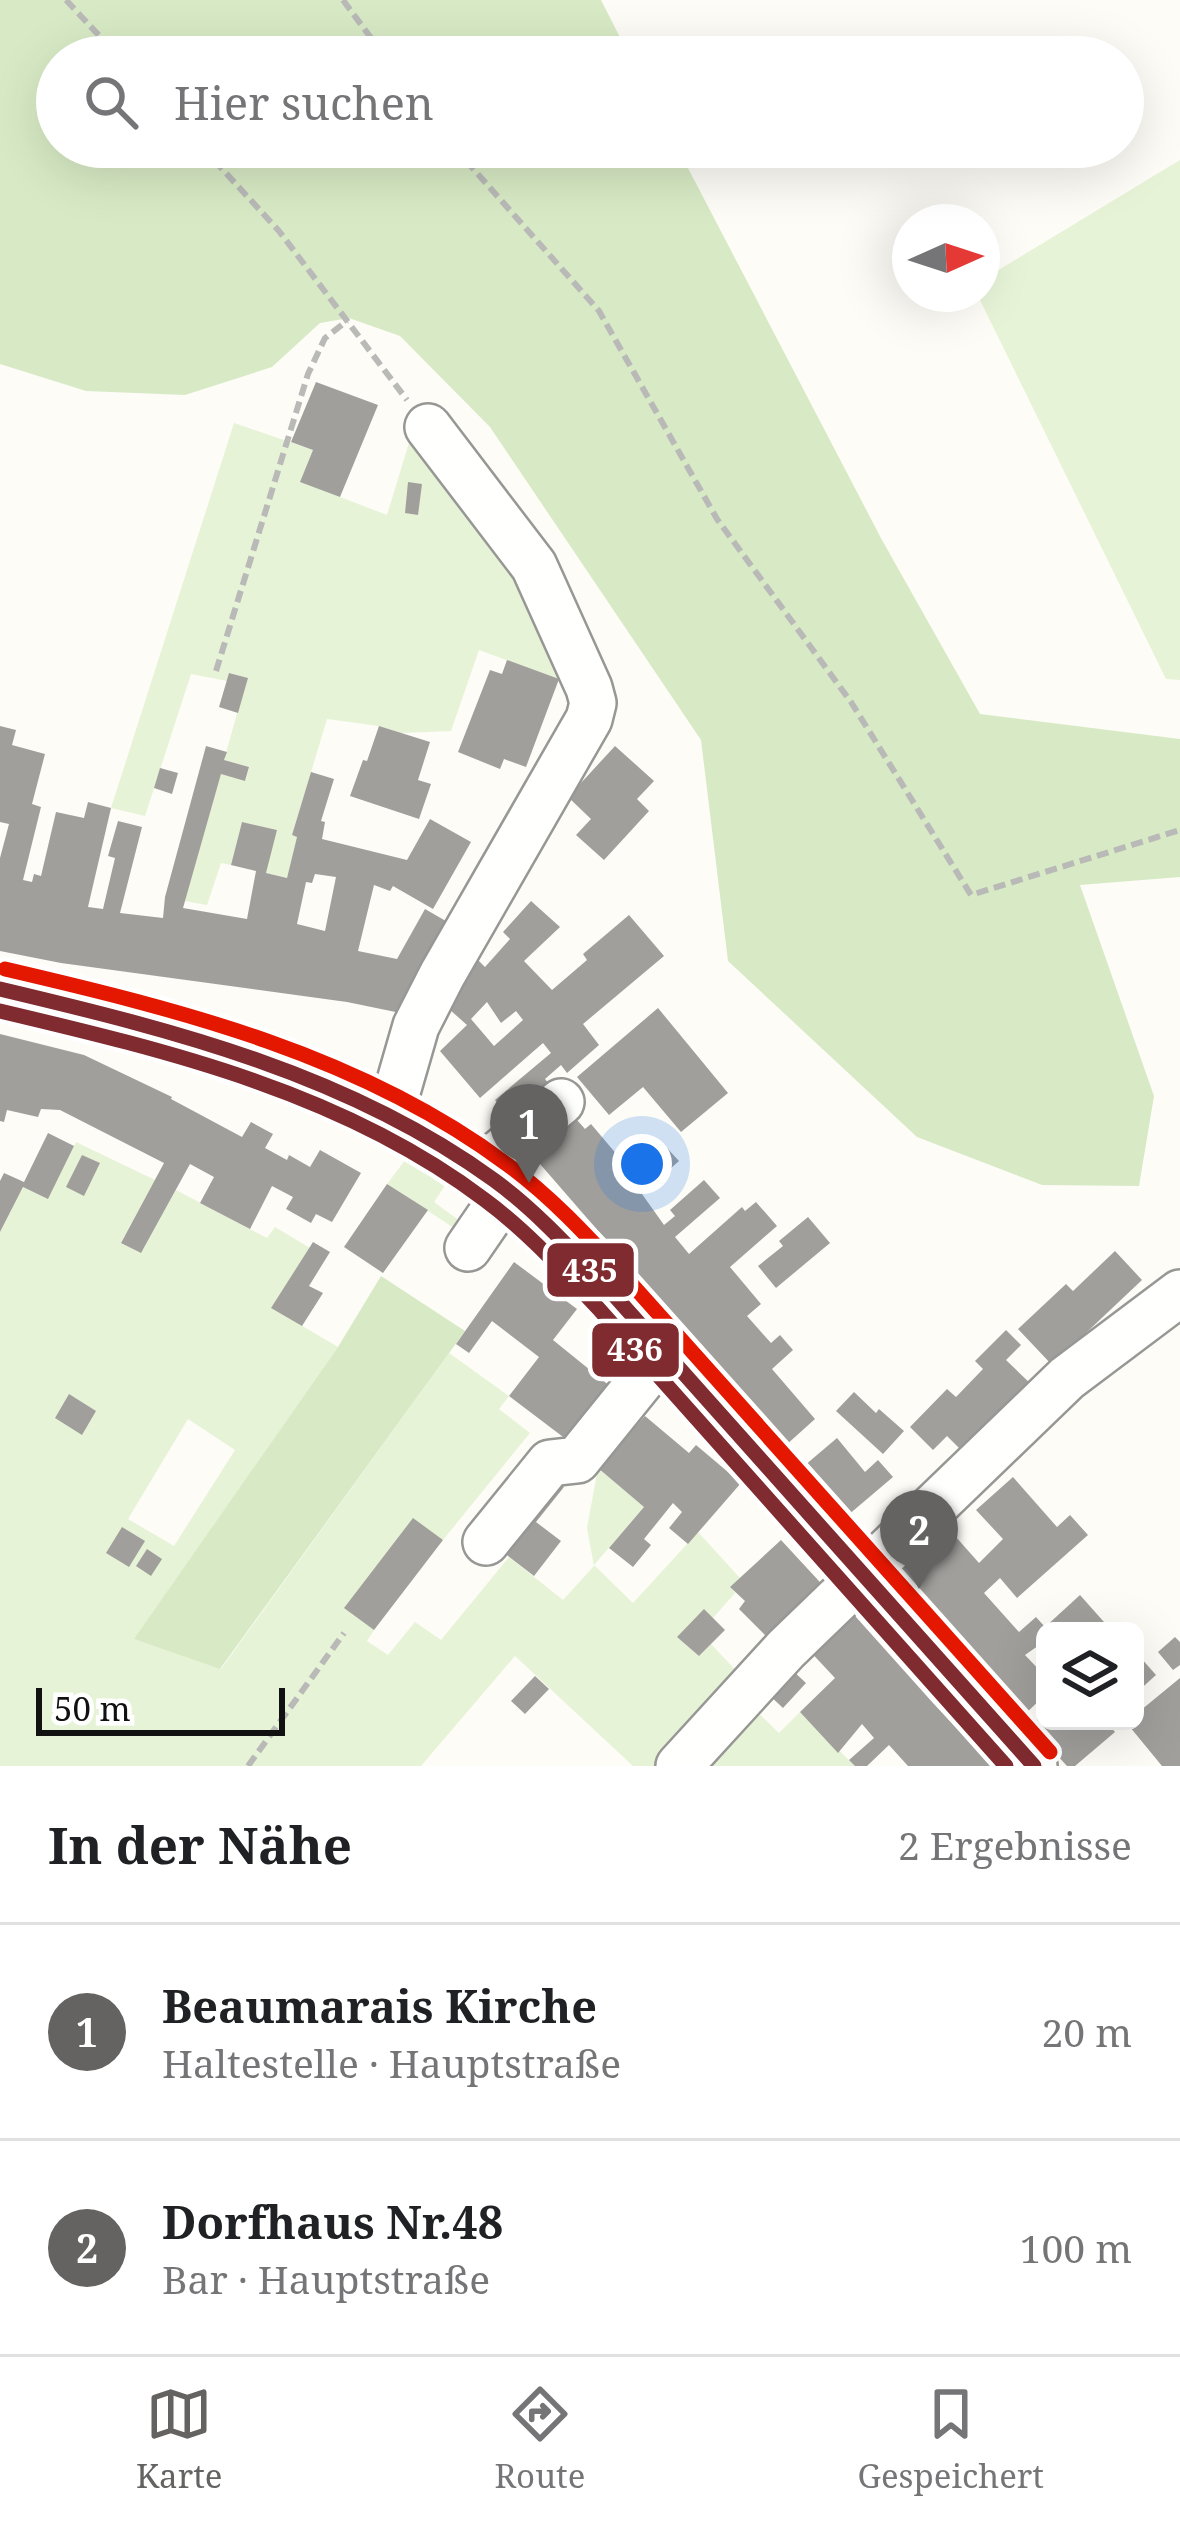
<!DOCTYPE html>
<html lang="de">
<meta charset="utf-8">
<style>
body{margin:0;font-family:"Noto Serif",serif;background:#f6f6f6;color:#202124}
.controls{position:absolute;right:36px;bottom:36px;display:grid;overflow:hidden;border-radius:18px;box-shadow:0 12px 48px #0002}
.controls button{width:108px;height:108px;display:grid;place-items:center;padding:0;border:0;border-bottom:3px solid #e0e0e0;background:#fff;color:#202124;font:60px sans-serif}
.compass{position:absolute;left:892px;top:204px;width:108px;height:108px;border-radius:50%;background:#fff;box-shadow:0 12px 48px #0002;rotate:87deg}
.scale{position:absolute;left:36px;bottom:30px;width:249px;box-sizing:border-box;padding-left:12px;border:6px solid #111;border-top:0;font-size:33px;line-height:42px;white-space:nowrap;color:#111;-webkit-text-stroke:9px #fff;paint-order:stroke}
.you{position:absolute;left:642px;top:1164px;width:42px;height:42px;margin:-30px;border:9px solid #fff;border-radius:50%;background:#1a73e8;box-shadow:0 0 0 18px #1a73e833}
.badge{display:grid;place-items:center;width:78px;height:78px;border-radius:50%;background:#646362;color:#fff;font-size:39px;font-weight:700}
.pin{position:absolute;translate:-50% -99px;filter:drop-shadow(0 3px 6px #0008)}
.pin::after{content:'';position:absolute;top:63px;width:42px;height:36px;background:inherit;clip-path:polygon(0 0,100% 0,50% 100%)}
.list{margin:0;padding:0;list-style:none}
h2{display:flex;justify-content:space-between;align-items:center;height:156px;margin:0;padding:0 48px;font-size:51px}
h2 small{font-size:39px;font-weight:400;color:#757577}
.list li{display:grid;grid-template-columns:78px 1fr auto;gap:36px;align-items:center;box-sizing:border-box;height:216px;padding:0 48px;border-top:3px solid #e0e0e0}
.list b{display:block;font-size:45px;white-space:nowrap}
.list p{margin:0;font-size:39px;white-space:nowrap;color:#757577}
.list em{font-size:39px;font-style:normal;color:#757577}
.icon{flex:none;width:66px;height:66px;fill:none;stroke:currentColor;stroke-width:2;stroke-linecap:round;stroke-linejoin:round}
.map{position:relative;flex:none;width:1180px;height:1766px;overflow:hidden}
.search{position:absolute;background:#fff;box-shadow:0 12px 48px #0002;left:36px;right:36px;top:36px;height:132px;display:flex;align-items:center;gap:30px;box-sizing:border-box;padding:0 42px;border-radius:66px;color:#757577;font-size:45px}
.sheet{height:588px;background:#fff}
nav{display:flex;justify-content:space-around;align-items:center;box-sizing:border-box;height:168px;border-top:3px solid #e0e0e0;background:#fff;font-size:33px;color:#757577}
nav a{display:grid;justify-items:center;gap:6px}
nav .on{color:#646362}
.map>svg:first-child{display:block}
.green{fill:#e7f3d7;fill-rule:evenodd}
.forest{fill:#d8eac5}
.building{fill:#a19f9c;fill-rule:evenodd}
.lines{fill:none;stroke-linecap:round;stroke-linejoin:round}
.minor-casing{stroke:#979795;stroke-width:50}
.path{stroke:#b9b9b8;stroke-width:6;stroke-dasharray:12 6;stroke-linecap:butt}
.minor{stroke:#fffffe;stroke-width:45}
.bus-1-casing{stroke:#fff;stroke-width:24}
.bus-2-casing{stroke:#fff;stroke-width:24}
.bus-3-casing{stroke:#fff;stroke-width:24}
.bus-1{stroke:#7f2b30;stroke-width:15}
.bus-2{stroke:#7f2b30;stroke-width:15}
.bus-3{stroke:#e41700;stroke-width:15}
.line-badge{stroke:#fff;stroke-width:4.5}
.badge-label{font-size:33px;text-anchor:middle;font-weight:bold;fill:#fff}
</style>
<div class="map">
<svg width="1180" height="1766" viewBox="0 0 1180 1766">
<rect width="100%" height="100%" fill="#fdfcf7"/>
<path class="green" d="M1180,160V680L1166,679L977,294H982V280Z
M234,423L313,450L301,482L387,515L415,423L513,551L579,687L479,650L451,731L401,733L379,726L327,719L292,835L297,837L287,878L266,873L276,830L242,822L231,865L221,863L207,905L184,901L221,774L246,780L249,767L224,760L247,678L230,673L227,681L191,674L145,816L111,808Z
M76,1142L155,1180L121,1242L140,1253L176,1190L267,1238L275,1227L310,1248L272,1308L338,1347L135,1639L221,1669L449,1353L509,1396L499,1409L530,1433L443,1540L412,1520L345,1608L374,1630L367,1641L388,1655L415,1622L441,1640L509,1557L563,1600L594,1566L587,1528L598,1468L644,1507L594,1565L633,1603L698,1532L740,1578L731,1587L735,1593L713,1618L699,1656L711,1644L743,1678L665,1766H633L515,1656L421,1766H0V1232L23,1187L48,1198ZM188,1419L235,1450L174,1546L128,1519Z
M409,1155L448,1181L434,1202L468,1227L463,1234L387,1184Z
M750,1705L779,1733L800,1712L855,1766H694Z"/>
<path class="forest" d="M0,0H601L630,57H57V147H677L882,540L980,714L1180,739V877L1080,885L1154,1096L1139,1186L1042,1185L917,1137L728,961L701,740L490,427L400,336L349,318L320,323L272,367L185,395L86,391L0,364Z
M381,1276L465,1331L220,1669L134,1639L338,1347Z"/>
<path class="building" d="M316,382L378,405L340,497L300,482L313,450L291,442Z
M408,482L422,484L418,515L405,513Z
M507,660L559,679L526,767L504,759L500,769L458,752L490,670L502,674Z
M229,673L248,678L238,713L219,707Z
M0,726L16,730L12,745L45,754L32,804L41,807L23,880L32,882L34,874L41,876L56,812L84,818L88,802L111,808L88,907L103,909L115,858L108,856L118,821L142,827L120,913L163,918L165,897L206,746L227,752L224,760L249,767L245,781L221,774L183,908L247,919L256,871L231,865L242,822L277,830L266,873L287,878L297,837L292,835L311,772L334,779L321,821L325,822L322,839L407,860L430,819L471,842L433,909L393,886L390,891L374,885L358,951L397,959L425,909L458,928L415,1016L347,1002L61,963L0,951V858L9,824L0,822ZM315,874L336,877L325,931L297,924L306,882L312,883Z
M379,726L430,742L418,780L431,784L419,819L350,796L363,760L367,761Z
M615,746L654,781L637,799L649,811L604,860L576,835L591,819L568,797Z
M160,768L178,773L172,794L154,788Z
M531,901L560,927L524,961L552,990L587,960L583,954L629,915L664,956L583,1024L599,1045L567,1073L561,1065L545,1079L556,1093L517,1126L495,1100L551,1053L543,1043L480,1098L440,1051L467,1025L440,1001L478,960L485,967L510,939L503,932ZM487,1002L501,1023L516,1011L523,1020L494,1046L471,1019Z
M658,1008L728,1093L681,1132L643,1087L609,1115L577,1077Z
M0,1034L84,1055L172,1097L171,1099L242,1137L251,1122L273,1134L265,1148L287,1160L289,1155L310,1167L320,1150L361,1173L332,1222L316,1214L311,1223L286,1209L293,1197L272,1186L250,1229L200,1203L214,1177L190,1164L141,1253L121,1243L164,1163L60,1110L41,1109L38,1117L7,1110L4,1122L0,1121Z
M570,1112L585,1129L591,1124L635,1176L667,1148L679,1161L642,1194L664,1225L675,1216L670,1210L704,1180L720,1198L675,1237L689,1254L742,1207L745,1211L756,1202L777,1226L730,1267L761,1304L747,1316L771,1343L780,1335L793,1350L772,1369L815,1419L785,1446L527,1149Z
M48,1133L74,1146L48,1199L23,1187L0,1232V1181L4,1173L24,1182Z
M82,1155L100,1163L84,1196L66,1187Z
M387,1184L428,1210L383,1273L344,1247Z
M808,1217L830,1243L776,1288L758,1266L783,1246L779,1241Z
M313,1242L330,1252L309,1286L323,1293L302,1326L271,1308Z
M1115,1251L1142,1280L1052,1365L1018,1329L1066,1284L1073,1291Z
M514,1262L577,1309L553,1340L621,1395L579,1449L509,1396L539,1357L492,1321L469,1353L456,1344Z
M1006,1330L1021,1345L1006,1360L1033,1386L966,1455L947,1436L933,1450L910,1427L947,1389L956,1397L983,1369L975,1361Z
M854,1392L876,1413L879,1409L904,1431L883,1454L836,1411Z
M69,1394L96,1411L82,1435L55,1418Z
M645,1416L689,1453L696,1445L741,1483L688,1544L669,1528L682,1512L673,1503L644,1539L651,1545L633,1567L609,1548L644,1507L598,1468Z
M837,1438L865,1472L878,1460L893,1477L847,1516L804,1466Z
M550,1476L564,1487L536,1522L561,1541L534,1576L495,1546Z
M1013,1477L1057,1527L1070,1515L1088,1535L1017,1598L1000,1578L984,1593L1019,1632L1036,1617L1045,1627L1080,1595L1112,1631H1045V1641L1025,1655L1045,1676V1695L1022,1717L896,1575L948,1528L979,1563L1003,1539L976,1510Z
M413,1518L443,1540L374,1630L344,1608Z
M122,1527L145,1541L129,1567L106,1553Z
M781,1540L830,1593L776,1646L739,1609L745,1601L730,1587Z
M147,1549L162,1559L151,1576L136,1566Z
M847,1607L933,1703L992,1766H908L889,1745L867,1766H855L849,1760L874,1738L862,1724L838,1753L800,1712L835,1678L805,1646Z
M704,1609L725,1630L699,1656L677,1637Z
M1175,1637L1180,1642V1665L1173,1670L1158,1652Z
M1135,1657L1138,1661L1141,1658L1156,1675L1135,1694Z
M791,1669L806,1683L783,1708L768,1694Z
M535,1676L549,1689L525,1714L511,1701Z
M1180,1678V1766H1162L1125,1721H1135V1715Z
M1045,1713V1721H1106L1115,1732L1075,1766H1067L1030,1726Z"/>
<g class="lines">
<defs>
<path id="minor" d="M0,989C171,1029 350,1072 494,1180C538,1213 575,1254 613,1294L1034,1766
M390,1116L416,1026L442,975L589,719L593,703L589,688L534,566L428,427
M479,1170L561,1102
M468,1248L507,1191
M486,1542L550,1463L577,1460L665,1351
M679,1766L786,1649L1067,1378L1180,1293"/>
</defs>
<use href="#minor" class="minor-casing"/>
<path class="path" d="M66,0L119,57
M343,0L385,57
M202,147L279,231L407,400
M454,147L599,311L717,519L851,702L971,895L1180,830
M216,671L308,374L325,338L347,321
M248,1766L344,1633"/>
<use href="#minor" class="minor"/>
<defs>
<path id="bus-1" d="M0,989C173,1030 348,1074 494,1180C538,1212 575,1254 613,1294L1034,1766"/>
<path id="bus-2" d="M0,1011C169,1051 344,1093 485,1200C527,1231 562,1270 598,1308L1006,1766"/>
<path id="bus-3" d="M5,969C181,1010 361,1055 508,1165C553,1198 590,1239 628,1280L1050,1752"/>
</defs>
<use href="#bus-1" class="bus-1-casing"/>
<use href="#bus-2" class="bus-2-casing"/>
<use href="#bus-3" class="bus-3-casing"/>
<use href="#bus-1" class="bus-1"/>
<use href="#bus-2" class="bus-2"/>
<use href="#bus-3" class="bus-3"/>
</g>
<g class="line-badge">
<rect x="545" y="1241" width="91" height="58" rx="12" fill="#7f2b30"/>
<rect x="590" y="1321" width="91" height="58" rx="12" fill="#7f2b30"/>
</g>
<g class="badge-label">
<text x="590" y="1282">435</text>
<text x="635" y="1361">436</text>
</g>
</svg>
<div class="controls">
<button><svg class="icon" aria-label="layers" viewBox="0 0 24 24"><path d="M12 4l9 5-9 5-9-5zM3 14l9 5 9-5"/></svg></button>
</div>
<svg class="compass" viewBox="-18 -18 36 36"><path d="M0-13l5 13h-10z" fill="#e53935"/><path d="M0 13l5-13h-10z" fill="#757577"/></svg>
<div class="scale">50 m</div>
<div class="you"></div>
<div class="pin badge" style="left:529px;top:1183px">1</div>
<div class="pin badge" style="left:919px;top:1589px">2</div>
<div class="search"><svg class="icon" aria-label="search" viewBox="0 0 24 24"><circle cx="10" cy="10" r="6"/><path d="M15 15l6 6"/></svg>Hier suchen</div>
</div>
<section class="sheet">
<h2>In der Nähe<small>2 Ergebnisse</small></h2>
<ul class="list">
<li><span class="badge">1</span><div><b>Beaumarais Kirche</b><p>Haltestelle · Hauptstraße</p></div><em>20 m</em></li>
<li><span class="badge">2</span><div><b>Dorfhaus Nr.48</b><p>Bar · Hauptstraße</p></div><em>100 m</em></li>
</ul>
</section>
<nav>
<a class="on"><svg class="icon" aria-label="map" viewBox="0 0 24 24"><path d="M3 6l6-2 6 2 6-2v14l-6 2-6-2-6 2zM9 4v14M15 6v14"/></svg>Karte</a>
<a><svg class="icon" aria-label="directions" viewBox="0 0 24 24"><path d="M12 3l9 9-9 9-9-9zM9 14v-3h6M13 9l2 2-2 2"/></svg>Route</a>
<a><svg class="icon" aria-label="saved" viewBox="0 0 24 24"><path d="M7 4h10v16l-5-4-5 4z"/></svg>Gespeichert</a>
</nav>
